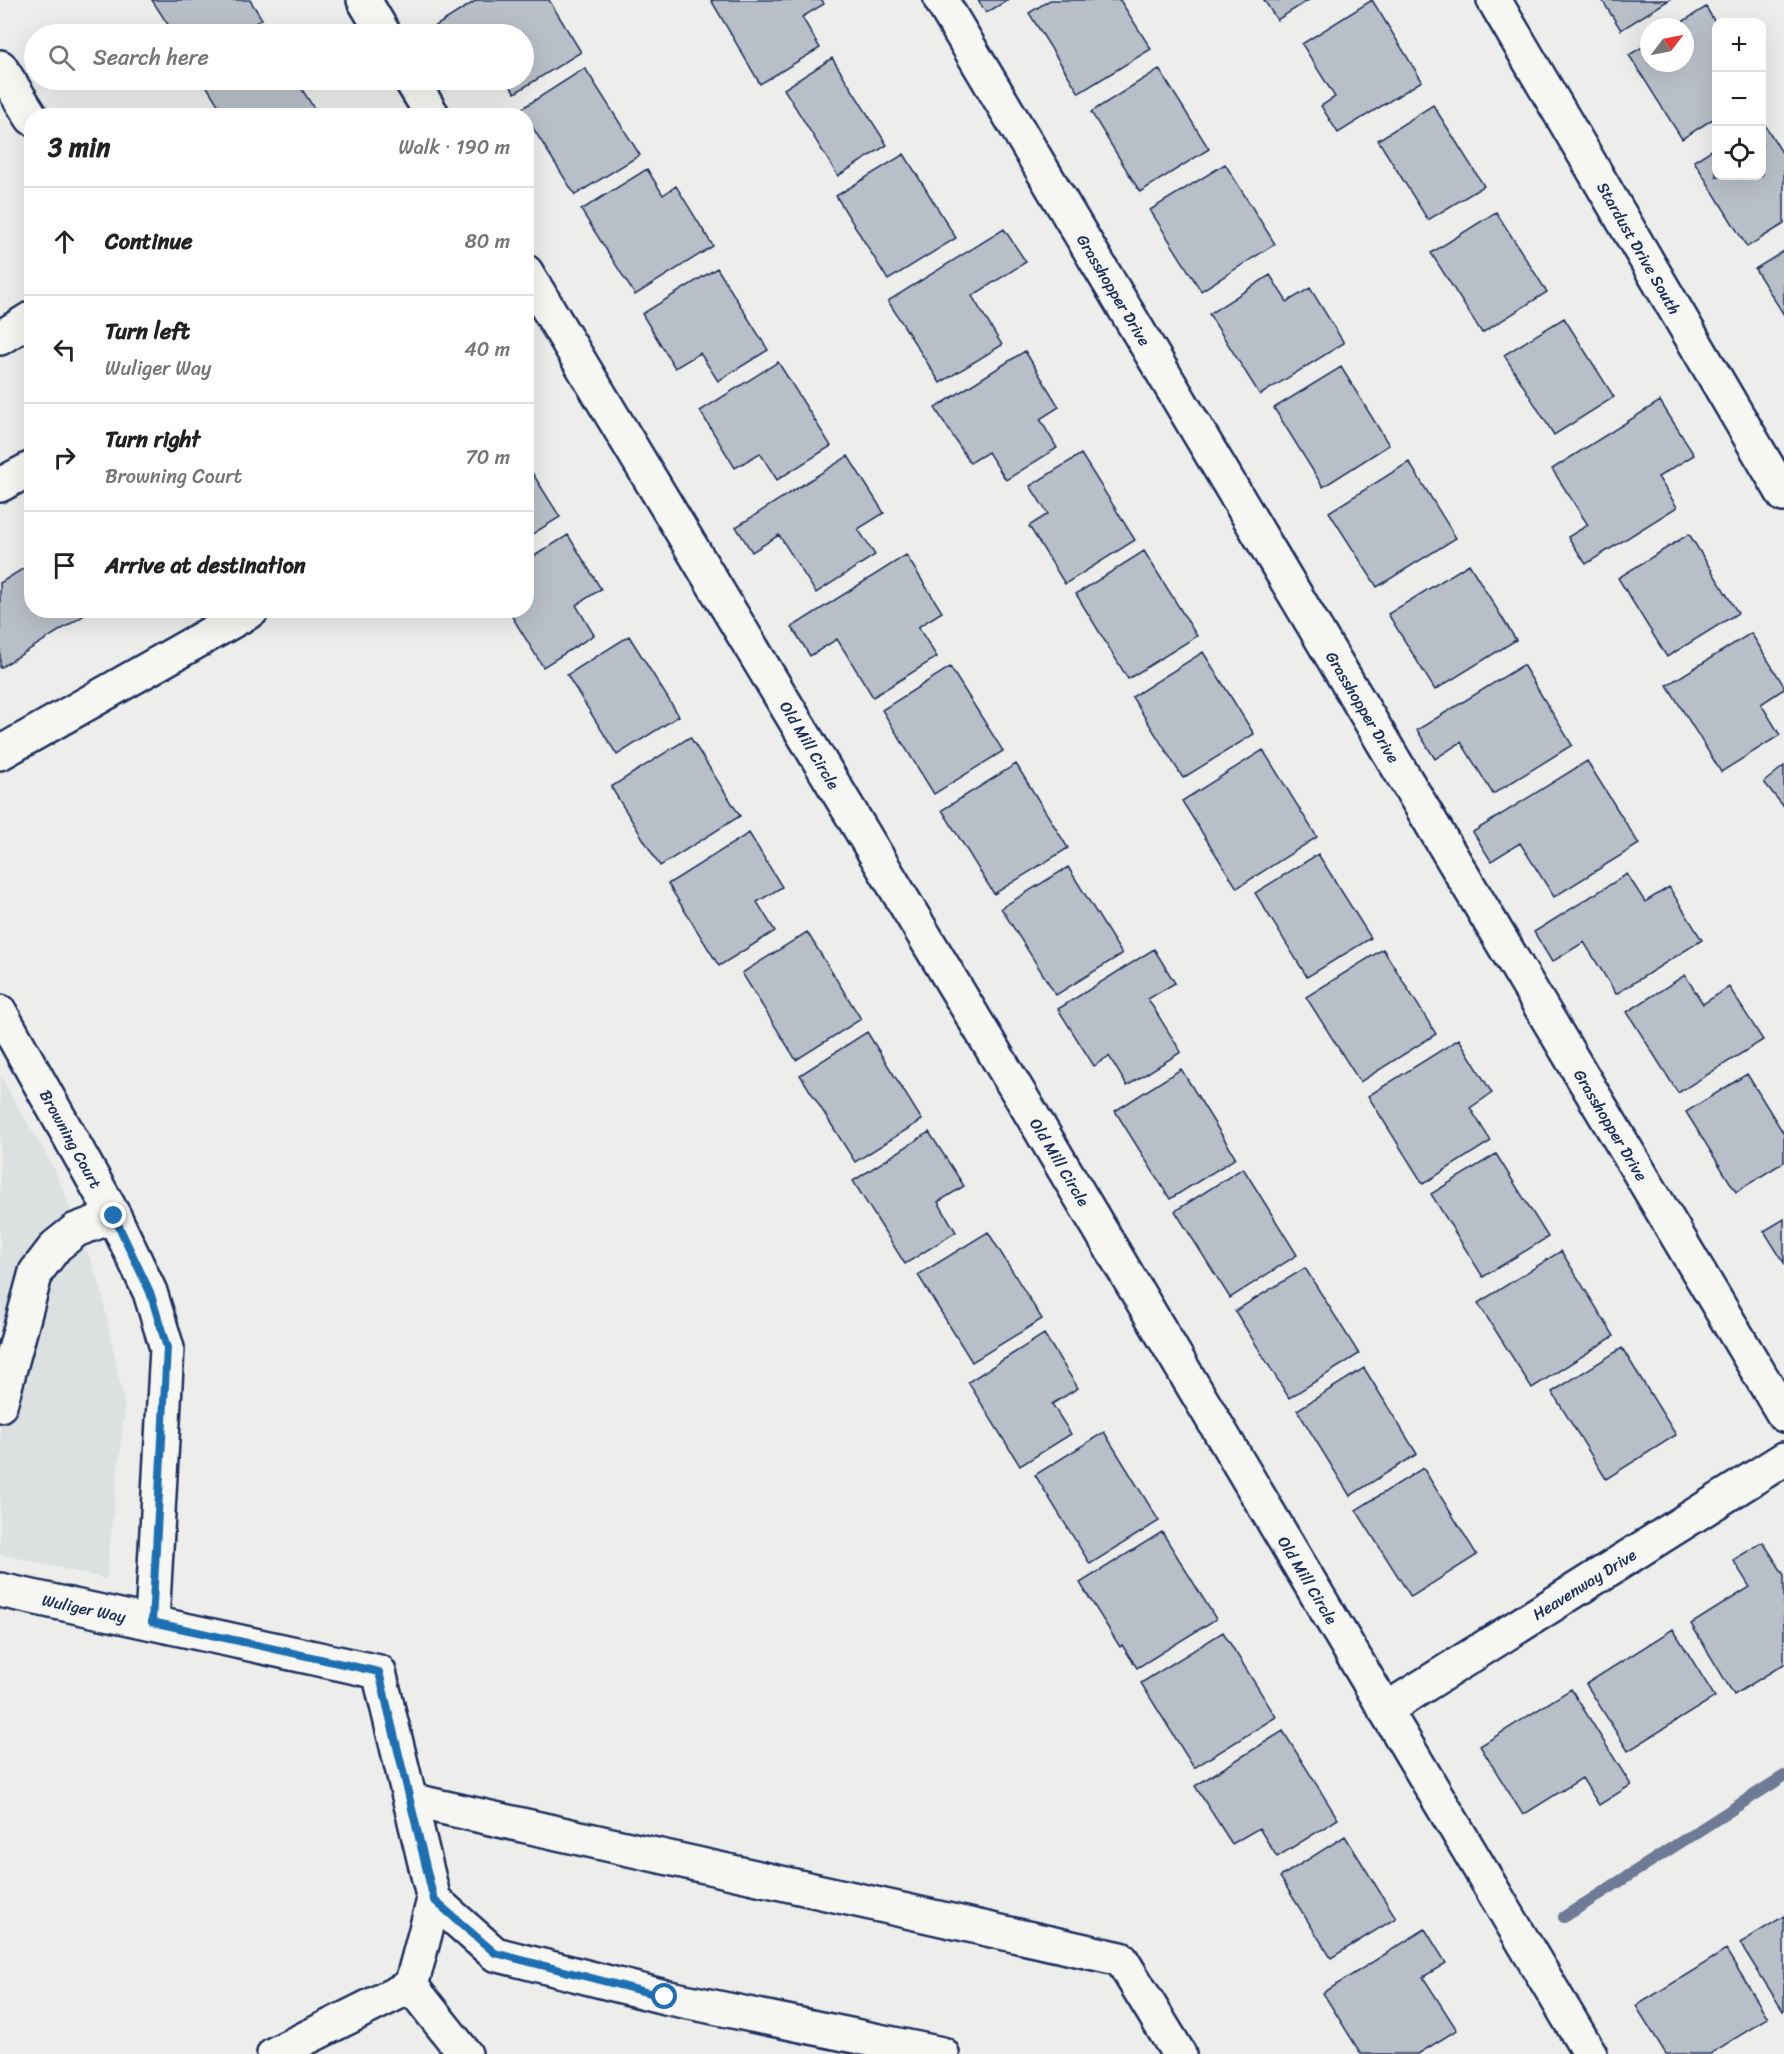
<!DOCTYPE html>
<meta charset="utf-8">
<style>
body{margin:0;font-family:Sriracha,sans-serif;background:#f2f2f2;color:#222}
.controls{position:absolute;right:18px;top:18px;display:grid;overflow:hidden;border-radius:12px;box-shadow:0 6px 24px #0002}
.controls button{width:54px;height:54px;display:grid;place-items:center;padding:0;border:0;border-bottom:2px solid #e0e0e0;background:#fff;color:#222;font:30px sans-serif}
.compass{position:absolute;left:1640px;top:18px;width:54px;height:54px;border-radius:50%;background:#fff;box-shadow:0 6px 24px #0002;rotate:58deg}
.stop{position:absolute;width:18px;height:18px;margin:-14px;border:4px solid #1f6fb2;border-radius:50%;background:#fff}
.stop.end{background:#1f6fb2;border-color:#fff;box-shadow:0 2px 6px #0008}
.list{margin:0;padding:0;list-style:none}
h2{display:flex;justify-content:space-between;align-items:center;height:78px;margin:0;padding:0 24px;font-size:26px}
h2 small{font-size:20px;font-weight:400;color:#767676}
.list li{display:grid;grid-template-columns:39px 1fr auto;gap:18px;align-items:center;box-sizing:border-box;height:108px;padding:0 24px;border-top:2px solid #e0e0e0}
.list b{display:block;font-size:22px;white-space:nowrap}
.list p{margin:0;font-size:20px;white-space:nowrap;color:#767676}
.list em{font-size:20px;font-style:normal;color:#767676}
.icon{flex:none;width:33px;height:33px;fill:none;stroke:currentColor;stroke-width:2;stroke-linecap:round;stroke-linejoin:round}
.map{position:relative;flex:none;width:1784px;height:2054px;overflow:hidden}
.search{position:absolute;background:#fff;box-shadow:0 6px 24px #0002;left:24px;top:24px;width:510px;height:66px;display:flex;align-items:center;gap:15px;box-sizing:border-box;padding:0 21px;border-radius:33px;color:#767676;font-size:22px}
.panel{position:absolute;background:#fff;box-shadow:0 6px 24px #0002;left:24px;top:108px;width:510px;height:510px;border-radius:24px}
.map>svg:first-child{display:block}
.built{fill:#dde0e1}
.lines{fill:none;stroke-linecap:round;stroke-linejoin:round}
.stream{stroke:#6e7a96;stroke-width:12}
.building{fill:#b9bfc8;stroke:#1b2f5e;stroke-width:1.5}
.minor-casing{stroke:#1b2f5e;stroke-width:38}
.minor{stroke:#f6f6f2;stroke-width:33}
.route{stroke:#1f6fb2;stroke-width:8}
.labels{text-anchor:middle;stroke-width:6;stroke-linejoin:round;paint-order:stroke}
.street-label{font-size:16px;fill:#1b2f5e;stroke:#f6f6f2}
</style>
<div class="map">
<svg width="1784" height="2054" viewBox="0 0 1784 2054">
<rect width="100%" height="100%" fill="#edeeec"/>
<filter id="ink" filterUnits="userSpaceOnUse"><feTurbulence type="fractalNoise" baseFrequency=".0167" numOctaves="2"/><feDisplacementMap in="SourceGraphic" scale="12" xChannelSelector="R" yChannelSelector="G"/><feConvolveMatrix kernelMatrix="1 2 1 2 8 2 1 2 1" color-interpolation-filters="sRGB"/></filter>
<g filter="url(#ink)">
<path class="built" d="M0,1076L55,1170L100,1284L125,1409L106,1579L0,1554Z"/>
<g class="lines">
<path class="stream" d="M1564,1917L1784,1776"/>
</g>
<path class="building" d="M152,0H250L262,19L238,34H174Z
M477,0H549L581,52L515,93L506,80H524V34H439L434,27Z
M711,0H822L824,4L802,17L820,48L760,84Z
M978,0H1008L986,13Z
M1050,0H1120L1151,49L1079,93L1029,13Z
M1264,0H1309L1277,20Z
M1372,0L1422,81L1338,133L1321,106L1335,97L1302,44Z
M1602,0H1669L1621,30Z
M1706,7L1716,24V117L1682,139L1629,55L1649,43V63H1685V27H1674Z
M832,58L887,145L838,176L784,89Z
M585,68L640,155L575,195L521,109Z
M1159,69L1209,149L1140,192L1091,112Z
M208,80H296L319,116H225L204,82Z
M1433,105L1484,186L1428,220L1378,140Z
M1762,120L1784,156V224L1747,247L1694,161L1716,147V176H1762Z
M904,154L956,238L888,280L836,196Z
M1225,164L1275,244L1201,291L1150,210Z
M647,169L663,195L676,186L713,246L635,295L581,210Z
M1496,212L1547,292L1482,333L1431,253Z
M1004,229L1026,262L972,296L1002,345L940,383L888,301Z
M1784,251V315L1755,269Z
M717,268L768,350L718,381L700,353L675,368L642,314Z
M1270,275L1287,302L1310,288L1344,343L1260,395L1209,314Z
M1564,318L1614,397L1554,435L1504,355Z
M1025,351L1059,407L1040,419L1057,448L1006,480L988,452L970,463L935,408Z
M778,362L831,446L777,480L760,453L735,468L700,411Z
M1341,367L1389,445L1323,487L1274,408Z
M1660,401L1694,455L1658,477L1677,507L1586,564L1568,537L1588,525L1552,469Z
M1081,454L1135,540L1065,584L1029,526L1048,514L1030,486Z
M848,456L884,513L858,529L875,555L816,593L779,535L752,552L736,527Z
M1409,462L1456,538L1377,587L1329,512Z
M526,463L560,517L526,538Z
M1689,534L1738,613L1667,657L1618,578Z
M568,535L601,589L576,605L594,635L543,667L508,610H526V561Z
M1144,551L1197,636L1128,679L1076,594Z
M906,555L942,612L918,627L937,657L873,697L837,639L810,656L792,627Z
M32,563V610H80L83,616L0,668V583Z
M1469,564L1516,640L1435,690L1388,614Z
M1751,633L1784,686V689L1761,704L1780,735L1721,772L1667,685Z
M629,636L679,716L617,755L567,675Z
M1203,652L1254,734L1183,778L1132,697Z
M1523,665L1572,745L1493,794L1461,742L1435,759L1417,730Z
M950,667L1003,751L934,794L882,710Z
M690,737L740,816L660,866L611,787Z
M1263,750L1317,837L1237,888L1182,801Z
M1587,761L1639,844L1554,897L1520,843L1491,861L1473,832Z
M1016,764L1068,848L994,894L942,810Z
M1784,766V807L1764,782Z
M749,833L782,887L757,902L775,931L719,966L668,884Z
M1318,854L1371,938L1307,977L1255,893Z
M1068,867L1122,954L1056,995L1001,908Z
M1627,874L1645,902L1669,887L1702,940L1616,994L1584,942L1552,962L1534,932Z
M807,932L861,1019L796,1060L742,973Z
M1154,949L1175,983L1148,999L1181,1052L1127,1086L1109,1056L1094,1066L1058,1009Z
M1383,949L1436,1034L1360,1082L1306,997Z
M1685,975L1703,1004L1729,987L1763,1040L1678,1093L1627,1012Z
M867,1032L922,1120L855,1162L800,1075Z
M1459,1039L1492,1093L1470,1108L1491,1141L1423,1184L1368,1096Z
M1181,1069L1236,1158L1170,1199L1115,1111Z
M1747,1074L1784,1134V1162L1736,1192L1686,1112Z
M929,1132L964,1186L938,1202L956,1232L905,1264L853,1181Z
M1496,1154L1548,1237L1483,1277L1431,1194Z
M1243,1168L1297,1255L1230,1298L1175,1211Z
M1784,1219V1263L1764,1231Z
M988,1232L1042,1319L972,1362L918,1275Z
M1561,1251L1614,1336L1532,1388L1478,1303Z
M1305,1268L1359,1354L1289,1398L1235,1311Z
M1044,1334L1078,1388L1052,1404L1071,1434L1020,1466L968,1382Z
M1622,1348L1676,1435L1606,1479L1552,1392Z
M1364,1368L1417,1454L1350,1496L1297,1410Z
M1104,1432L1159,1521L1090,1564L1035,1475Z
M1423,1468L1477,1555L1411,1597L1356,1510Z
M1162,1532L1216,1619L1137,1668L1122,1645L1120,1647L1080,1583Z
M1763,1542L1784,1575V1664L1734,1695L1691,1624L1750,1587L1733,1560Z
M1673,1629L1715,1697L1628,1751L1586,1684Z
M1223,1632L1276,1717L1194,1768L1141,1683Z
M1571,1689L1631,1785L1599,1805L1582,1778L1523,1815L1480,1746Z
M1283,1731L1338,1819L1277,1857L1259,1828L1232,1844L1195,1786Z
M1345,1836L1396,1918L1331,1958L1280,1877Z
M1784,1916V2010L1783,2011L1740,1943Z
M1425,1929L1446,1963L1423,1977L1457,2030L1418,2054H1361L1323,1993Z
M1726,1950L1768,2018L1710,2054H1666L1636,2006Z"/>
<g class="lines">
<defs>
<path id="minor" d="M364,0L384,34
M941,0L1784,1415
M1494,0L1784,495
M0,67L32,118
M411,80L433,116
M526,272L1032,1115L1590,2054
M0,338L32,318
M0,485L32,468
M0,753L252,610
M0,1012L114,1216L150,1292L167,1348L152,1622
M0,1405L36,1272L56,1246L76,1230L114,1216
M0,1590L379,1672L434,1900L495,1954L665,1997L942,2054
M1385,1710L1784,1459
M410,1800L1121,1959L1179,2054
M434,1900L411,1986L465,2054
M274,2054L411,1986"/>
</defs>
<use href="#minor" class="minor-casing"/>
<use href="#minor" class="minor"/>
</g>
</g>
<g class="lines" filter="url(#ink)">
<path class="route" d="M114,1216L150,1292L167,1348L152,1622L379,1672L434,1900L495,1953L665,1997"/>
</g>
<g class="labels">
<g class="street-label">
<text transform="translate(1639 248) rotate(60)" y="6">Stardust Drive South</text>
<text transform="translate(1114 290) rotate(59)" y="6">Grasshopper Drive</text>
<text transform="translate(1363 707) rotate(59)" y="6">Grasshopper Drive</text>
<text transform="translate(810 745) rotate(59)" y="6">Old Mill Circle</text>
<text transform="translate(1611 1125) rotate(59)" y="6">Grasshopper Drive</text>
<text transform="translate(71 1139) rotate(61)" y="6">Browning Court</text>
<text transform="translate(1060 1162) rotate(59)" y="6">Old Mill Circle</text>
<text transform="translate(1308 1580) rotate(59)" y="6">Old Mill Circle</text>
<text transform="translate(1584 1584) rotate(-32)" y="6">Heavenway Drive</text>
<text transform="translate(84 1608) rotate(12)" y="6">Wuliger Way</text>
</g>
</g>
</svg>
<div class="controls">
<button>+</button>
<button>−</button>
<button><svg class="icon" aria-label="locate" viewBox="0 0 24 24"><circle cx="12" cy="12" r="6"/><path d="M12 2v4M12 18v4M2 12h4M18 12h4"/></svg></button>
</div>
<svg class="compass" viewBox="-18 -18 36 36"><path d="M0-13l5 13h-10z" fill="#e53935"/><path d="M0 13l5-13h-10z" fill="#767676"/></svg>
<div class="stop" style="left:665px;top:1997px"></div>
<div class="stop end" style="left:114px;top:1216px"></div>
<div class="search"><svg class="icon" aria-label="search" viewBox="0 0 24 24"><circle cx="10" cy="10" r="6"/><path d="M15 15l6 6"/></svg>Search here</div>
<section class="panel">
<h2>3 min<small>Walk · 190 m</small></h2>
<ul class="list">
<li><svg class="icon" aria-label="ahead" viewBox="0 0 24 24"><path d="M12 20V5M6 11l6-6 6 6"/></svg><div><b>Continue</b></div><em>80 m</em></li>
<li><svg class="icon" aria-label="left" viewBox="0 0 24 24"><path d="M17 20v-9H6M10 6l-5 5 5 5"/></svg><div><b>Turn left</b><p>Wuliger Way</p></div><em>40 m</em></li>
<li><svg class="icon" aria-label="right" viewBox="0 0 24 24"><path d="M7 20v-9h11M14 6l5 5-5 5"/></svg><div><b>Turn right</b><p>Browning Court</p></div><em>70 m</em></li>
<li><svg class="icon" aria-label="arrive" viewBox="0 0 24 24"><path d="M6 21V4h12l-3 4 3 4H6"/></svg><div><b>Arrive at destination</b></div></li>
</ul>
</section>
</div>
